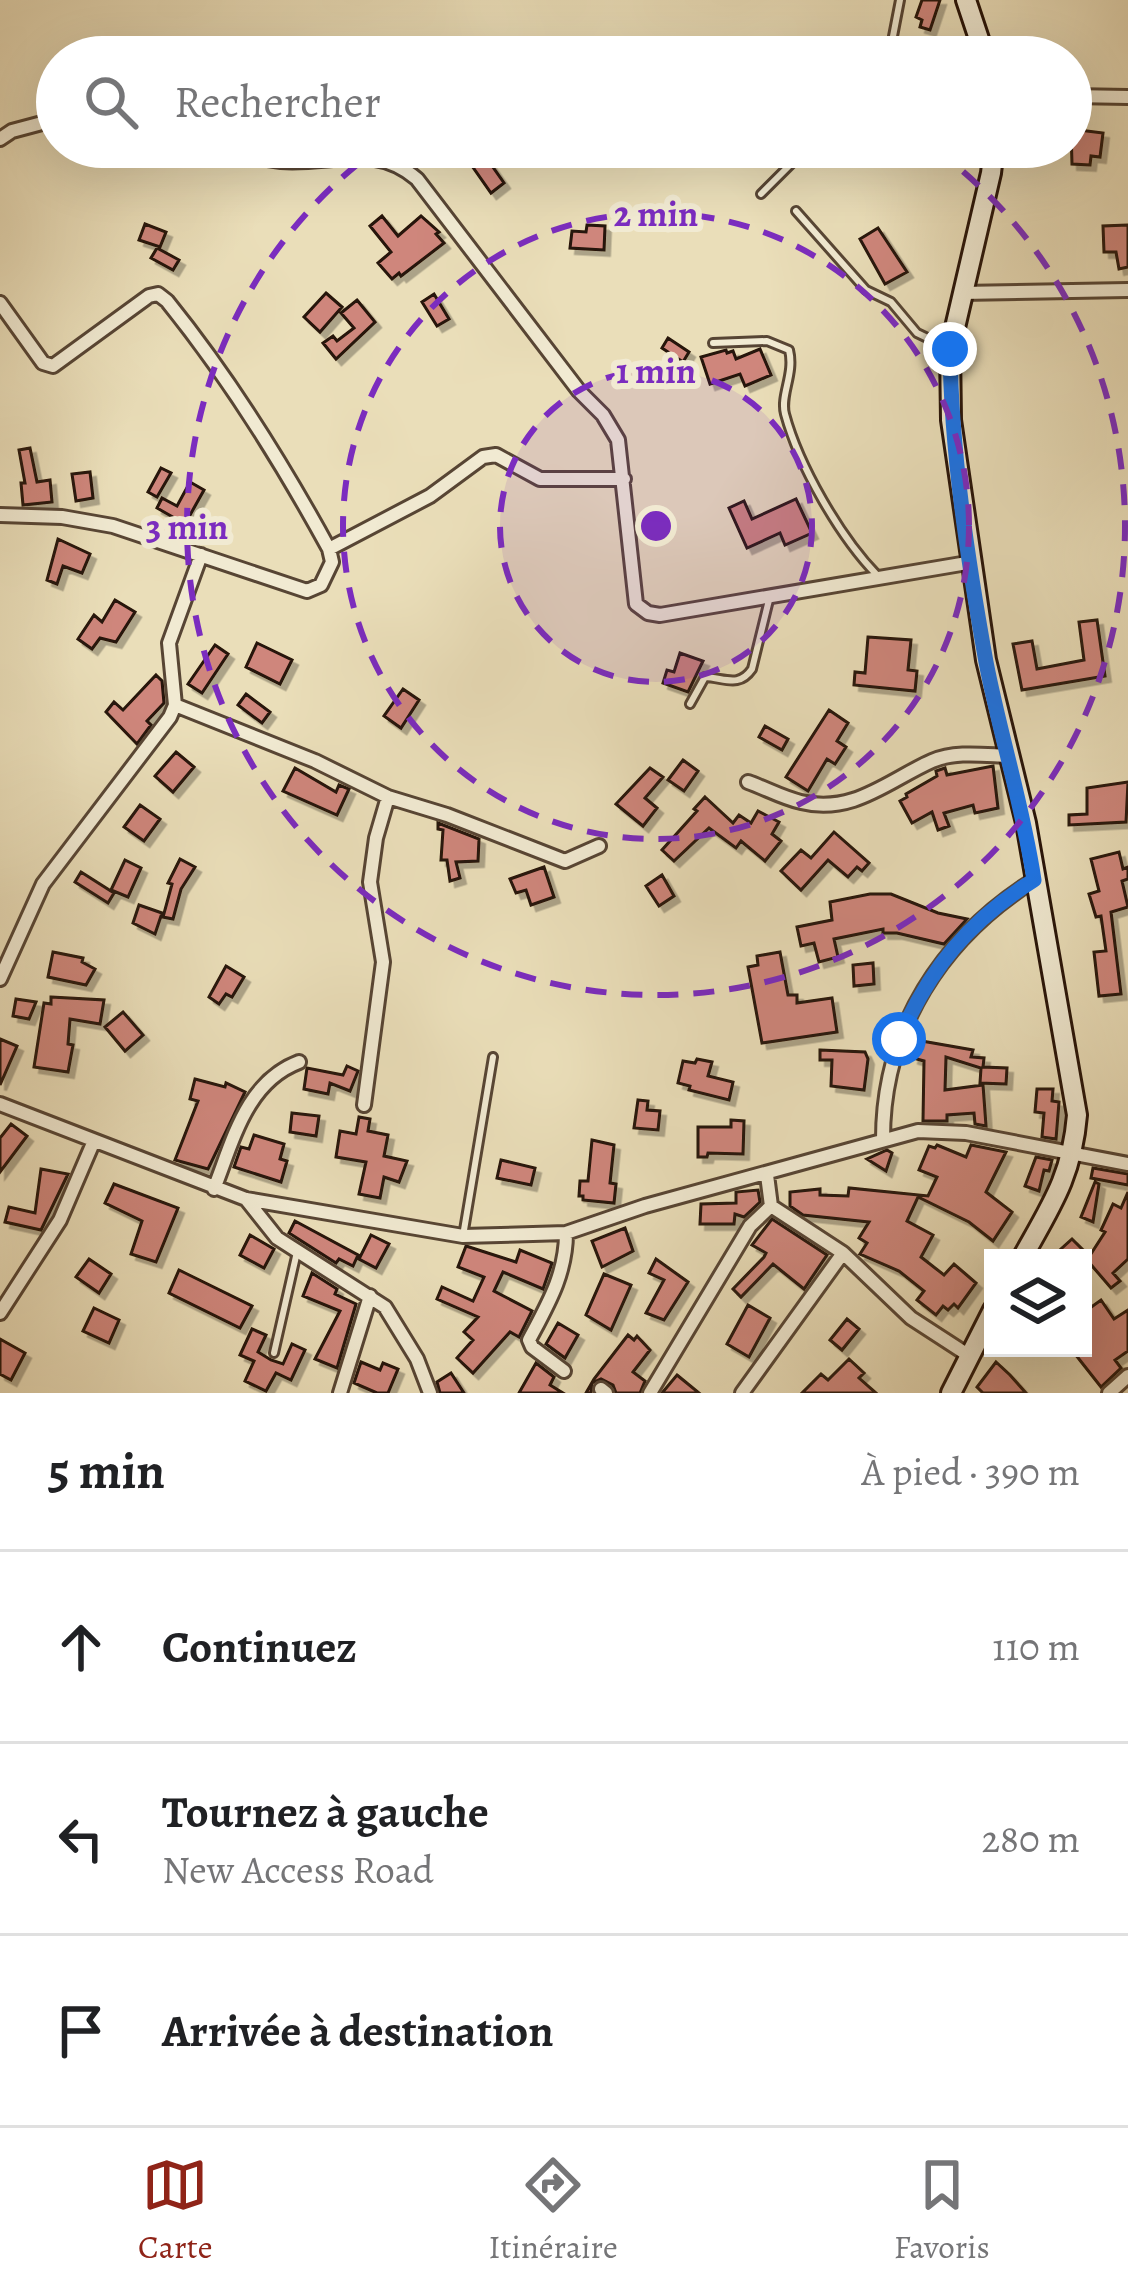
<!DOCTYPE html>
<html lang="fr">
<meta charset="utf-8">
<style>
body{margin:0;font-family:Alegreya,serif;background:#f6f6f6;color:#202124}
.controls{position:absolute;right:36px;bottom:36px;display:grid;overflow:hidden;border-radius:0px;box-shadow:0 12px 48px #0002}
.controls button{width:108px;height:108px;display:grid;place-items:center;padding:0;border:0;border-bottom:3px solid #e0e0e0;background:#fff;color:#202124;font:60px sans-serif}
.stop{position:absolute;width:36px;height:36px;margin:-27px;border:9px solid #1a73e8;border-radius:50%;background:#fff}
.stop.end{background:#1a73e8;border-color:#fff;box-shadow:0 3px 12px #0008}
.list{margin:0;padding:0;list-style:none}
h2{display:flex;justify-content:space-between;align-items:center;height:156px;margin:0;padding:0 48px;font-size:51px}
h2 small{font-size:39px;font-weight:400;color:#757577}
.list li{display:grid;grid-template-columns:78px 1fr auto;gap:36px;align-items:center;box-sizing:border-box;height:192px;padding:0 48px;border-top:3px solid #e0e0e0}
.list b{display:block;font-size:45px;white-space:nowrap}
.list p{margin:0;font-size:39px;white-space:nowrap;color:#757577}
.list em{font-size:39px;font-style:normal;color:#757577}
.icon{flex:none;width:66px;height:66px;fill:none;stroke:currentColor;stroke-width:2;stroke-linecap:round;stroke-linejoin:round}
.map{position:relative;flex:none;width:1128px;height:1393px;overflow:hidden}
.search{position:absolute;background:#fff;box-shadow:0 12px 48px #0002;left:36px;right:36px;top:36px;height:132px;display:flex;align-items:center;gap:30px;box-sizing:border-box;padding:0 42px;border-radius:66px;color:#757577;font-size:45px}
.sheet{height:732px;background:#fff}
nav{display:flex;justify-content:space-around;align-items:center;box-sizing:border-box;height:168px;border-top:3px solid #e0e0e0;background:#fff;font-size:33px;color:#757577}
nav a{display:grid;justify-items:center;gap:6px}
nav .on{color:#8f2418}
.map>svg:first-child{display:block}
.building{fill:#cf867b;stroke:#261207;stroke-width:3;filter:url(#shadow)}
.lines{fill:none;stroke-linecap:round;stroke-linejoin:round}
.service-casing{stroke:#574534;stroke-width:12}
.minor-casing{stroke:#574534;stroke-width:18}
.secondary-casing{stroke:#261207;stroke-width:24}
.service{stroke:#f1ead2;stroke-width:6}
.minor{stroke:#f1ead2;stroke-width:12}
.secondary{stroke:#f1ead2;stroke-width:18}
.route{stroke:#1a73e8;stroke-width:15}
.ring{fill:none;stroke:#7b2cbf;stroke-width:6;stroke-dasharray:21 15}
.centre{fill:#7b2cbf;stroke:#f1ead2;stroke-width:6}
.ring-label{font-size:36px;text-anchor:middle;font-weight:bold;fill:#7b2cbf;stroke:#f1ead2;stroke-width:12;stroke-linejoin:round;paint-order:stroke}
</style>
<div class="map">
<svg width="1128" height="1393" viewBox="0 0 1128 1393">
<defs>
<filter id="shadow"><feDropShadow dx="5.5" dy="5.5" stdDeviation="0" flood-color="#0004"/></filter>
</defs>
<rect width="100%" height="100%" fill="#eadeb9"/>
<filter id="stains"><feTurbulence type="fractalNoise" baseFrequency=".00167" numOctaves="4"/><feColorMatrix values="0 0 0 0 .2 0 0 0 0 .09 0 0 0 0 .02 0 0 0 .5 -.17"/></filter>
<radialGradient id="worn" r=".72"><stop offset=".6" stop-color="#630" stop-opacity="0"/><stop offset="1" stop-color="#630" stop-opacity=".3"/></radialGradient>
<path class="building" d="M922,0H940L930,30L920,27L922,20L916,17Z
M835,41L877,55L876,57H830Z
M1071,129L1103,133L1100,157L1091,156L1090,165L1072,164Z
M483,153L504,183L491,193L470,163Z
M382,216L398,236L421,216L439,232L436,234L444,243L401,276L399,273L392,279L378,263L391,252L370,226Z
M145,224L166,232L160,247L139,240Z
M587,225L605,226L604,250L570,248L572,231L586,232Z
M1128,225V267L1119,269L1116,252H1104L1103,226Z
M878,228L907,272L885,284L860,239Z
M157,248L179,260L173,270L151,258Z
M326,293L342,307L320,332L304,317Z
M434,294L449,319L437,326L422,302Z
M357,300L375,322L336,359L323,343L333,336L337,341L354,328L341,313Z
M668,338L689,352L683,362L662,348Z
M760,349L771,375L745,386L740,374L710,384L701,357L726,350L727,353L733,351L736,359Z
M30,448L37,482L50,480L52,502L23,505L21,483H25L19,450Z
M161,468L171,473L157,497L148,492Z
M90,472L93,498L76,501L72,474Z
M190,482L204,490L185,524L157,508L162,498L177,506Z
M796,499L812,533L785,545L780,533L747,548L729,508L744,501L752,519Z
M58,539L90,554L82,573L63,566L57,584L47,580Z
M115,600L135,612L116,642L100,638L92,649L78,639L94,615L102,622Z
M1097,620L1105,676L1022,690L1013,644L1032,641L1037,669L1084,660L1079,622Z
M868,637L911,640L908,670L917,671L915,691L854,685L855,672L865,673Z
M257,643L292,660L280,684L246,667Z
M215,645L228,654L202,693L188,684Z
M680,653L703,661L688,692L663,683L667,670L674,672Z
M156,675L162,681L164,703L147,721L151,725L137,744L106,712L114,702L123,710Z
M403,689L419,700L401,728L384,716Z
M246,694L270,712L262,723L238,705Z
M829,710L848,723L837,741L846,747L835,764L827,759L808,791L786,777Z
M765,726L788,739L782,750L759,737Z
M176,752L194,767L173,792L155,776Z
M683,760L698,771L684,791L668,780Z
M993,766L998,808L975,813L973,805L944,813L949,826L938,830L932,812L912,823L900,801L907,797L906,794L937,776L936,771L945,768L947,775Z
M295,768L336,792L339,785L349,789L337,815L283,791Z
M650,768L663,777L645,798L657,808L643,826L616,804Z
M1128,782L1126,822L1069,825V815L1087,814V788Z
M705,797L733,823L739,815L751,823L758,811L779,822L772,834L781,841L765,861L741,841L736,848L709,828L674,861L662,850L697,811L694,809Z
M140,805L160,819L144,841L124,827Z
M438,823L479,839L478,861L456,862L460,878L450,881L447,860H441L443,830L438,829Z
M834,832L869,863L862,871L857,867L848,877L828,860L801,890L781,871L801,850L811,858Z
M1119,852L1123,869L1128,867V879L1122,881L1128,907L1111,912L1121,994L1099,996L1094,952L1106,951L1101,916L1096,917L1089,894L1099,891L1091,859Z
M180,859L195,867L181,889L173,919L163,917L172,884L168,883Z
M125,860L141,868L128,897L111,890Z
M544,867L554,897L531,905L526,890L516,893L510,879Z
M81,872L114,893L108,903L75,882Z
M662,875L674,896L659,906L646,886Z
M870,894H891L938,913L967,919L944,944L897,933H883V929L834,939L838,957L819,962L814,943L801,946L797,927L832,920L830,902Z
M139,905L162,913L155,934L133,923Z
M53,952L83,958L82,962L95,969L86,985L48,977Z
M780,952L788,995H797V1003L832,998L837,1032L762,1043L748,967L758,965L757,956Z
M873,963L874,984L854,986L853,965Z
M226,966L244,977L232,997L226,994L219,1004L209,997Z
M51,997L104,1000L100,1024L70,1019L68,1044L73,1045L68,1072L34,1067L44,1003L51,1004Z
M16,999L36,1002L29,1019L13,1016Z
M123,1012L143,1035L125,1051L105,1027Z
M0,1039L17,1046L0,1085Z
M916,1040L973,1050L971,1057L984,1058L983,1067L1007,1068L1006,1084L980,1083L981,1068L946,1057L945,1090L983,1085L986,1126L975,1124L974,1113L947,1115V1121H923L924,1061L913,1058Z
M820,1050L865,1052L868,1059L864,1090L831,1086L832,1060H820Z
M697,1059L712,1062L708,1076L733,1082L729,1100L689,1090L690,1086L678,1083L683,1061L695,1063Z
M347,1066L358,1071L350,1091L330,1083L328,1094L304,1089L307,1068L343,1075Z
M195,1079L225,1087L226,1083L245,1092L208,1169L175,1160L198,1101L190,1099Z
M1037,1089H1053L1052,1101L1059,1102L1056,1139L1042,1137L1044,1113L1035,1112Z
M638,1100L648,1101L647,1110L660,1111L658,1130L634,1128Z
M292,1113L319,1116L316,1136L290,1132Z
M359,1117L370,1119L368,1131L388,1135L384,1156L407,1161L399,1182L384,1177L380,1198L359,1194L366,1162L336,1157L340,1131L356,1134Z
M731,1120L744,1121L743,1154L708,1153L707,1157H698V1127H731Z
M11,1124L27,1136L0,1172V1138Z
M254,1135L284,1144L280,1159L287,1161L281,1182L234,1167L241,1147L249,1149Z
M592,1140L614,1145L610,1183L616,1184L614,1203L583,1200V1196H579L580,1181H588Z
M937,1145L966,1157L971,1145L1006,1152L986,1192L1012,1212L993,1241L969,1222L918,1197L907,1221L933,1235L921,1257L944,1275L954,1264L976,1283L958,1308L954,1304L948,1310L943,1306L936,1315L917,1300L924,1291L899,1271L860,1254L867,1243L859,1238L869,1222L803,1215L790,1206V1192L820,1189V1195L848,1196L849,1188L928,1196L937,1177L919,1170L929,1146L935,1148Z
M887,1150L892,1153L886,1171L867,1159Z
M1036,1157L1052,1160L1049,1171L1044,1170L1039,1191L1025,1186Z
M501,1160L535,1168L531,1185L497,1178Z
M1093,1168L1128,1174V1185L1091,1178Z
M41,1169L68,1174L41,1230L5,1222L9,1207L35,1213Z
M1095,1182L1099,1184L1093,1222L1081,1217Z
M114,1184L178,1208L156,1262L131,1254L142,1221L105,1203Z
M758,1190L760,1202L744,1217L735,1214L734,1224H700L701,1204L736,1203V1192Z
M1128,1192V1259L1113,1273L1120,1281L1111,1288L1087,1260L1105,1232L1101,1230L1113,1204L1121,1208Z
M772,1219L827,1255L804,1289L773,1264L741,1297L733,1289L764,1257L766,1253L752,1245Z
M295,1221L358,1255L353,1266L339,1259L336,1263L289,1233Z
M625,1228L633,1251L602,1267L592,1241Z
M250,1235L274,1249L264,1268L240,1255Z
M371,1235L389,1244L376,1268L359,1259Z
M1072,1239L1084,1251L1076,1258H1051Z
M466,1246L516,1262L520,1250L552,1263L543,1289L503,1272L494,1291L532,1311L519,1337L510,1332L473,1373L457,1358L473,1340L464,1332L478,1317L437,1299L442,1287L473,1301L484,1277L458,1267Z
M89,1259L111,1274L99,1293L76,1277Z
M656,1259L688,1282L664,1320L646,1313L664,1280L649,1273Z
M179,1270L252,1306L240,1328L169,1293Z
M312,1273L337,1289L335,1294L356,1304L337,1368L315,1359L340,1311L303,1296Z
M604,1274L631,1285L611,1330L586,1315Z
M1101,1300L1114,1319L1128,1310V1351L1115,1360L1121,1368L1101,1387L1075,1354L1083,1348V1313Z
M748,1305L770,1318L749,1357L727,1344Z
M94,1308L119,1320L109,1343L83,1331Z
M847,1319L859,1329L842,1350L830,1340Z
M558,1323L578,1335L565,1358L546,1344Z
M252,1329L266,1335L258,1352L271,1360L283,1364L292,1344L305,1350L291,1380L276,1373L266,1391L245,1381L254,1361L240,1355Z
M628,1335L634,1340L637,1336L650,1350L633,1372L645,1381L640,1393H616L613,1385L601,1379L592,1383L591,1393H586L594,1379Z
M0,1339L25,1353L11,1380L0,1374Z
M849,1359L864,1373L859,1378L876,1393H802L821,1374L828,1380Z
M361,1362L380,1370L383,1363L398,1369L388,1393H377L354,1383Z
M996,1362L1010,1375L1026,1393H983L977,1387Z
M536,1363L554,1377L550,1385L563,1393H519Z
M451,1373L464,1393H440L437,1382Z
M677,1375L699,1393H662Z"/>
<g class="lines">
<defs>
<path id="service" d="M889,57L900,0
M761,194L808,147
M796,211L866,290L891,302L917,333L946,347
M713,343L767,341L789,350C795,374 780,395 785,414C799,466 840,537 877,575
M690,704L705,677C725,678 739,688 752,669L769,600
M463,1236L493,1057
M274,1353L297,1252"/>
<path id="minor" d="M1071,96L1128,97
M0,139L12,131L57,119
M215,147C236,153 259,158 281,161C332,165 374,142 417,179L579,391L603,415L618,440L636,604L648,613L660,615L973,562
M961,293L1128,290
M0,303L43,363L53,366L149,296L158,294L167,301C230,379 281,461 329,549L332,562L321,585L307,591L113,526L62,517L0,515
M329,549L430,496L483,457L496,455L540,479H624
M175,705L315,761L388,797L447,815L565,861L599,846
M748,782C765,788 783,798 801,802C853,815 889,780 932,761C955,751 983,755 1007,756
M0,979L43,884L170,717L175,705L169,643L201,555
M0,1104L246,1199L463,1236L566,1233L645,1206L918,1131L966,1133L1128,1164
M364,1105L383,962L370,882L376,838L388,797
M883,1139C883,1028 942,938 1034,880
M767,1175L771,1206L843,1253
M214,1189C233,1141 246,1082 299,1062
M246,1199L277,1238L385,1307L417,1359L430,1393
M0,1313L60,1220L93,1143
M564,1371L532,1347L529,1340C548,1304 566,1274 566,1233
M601,1389L606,1393
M340,1393L370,1296
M650,1393L750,1226L771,1206
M742,1393L843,1253L911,1318L968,1355
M1109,1393L1128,1376"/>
<path id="secondary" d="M966,0L985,57
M994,147L991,173L950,349L951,420L986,660L1026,823L1077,1115C1072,1176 1051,1206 1022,1258
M951,1393L993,1310"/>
</defs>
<use href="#service" class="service-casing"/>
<use href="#minor" class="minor-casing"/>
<use href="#secondary" class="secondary-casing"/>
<use href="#service" class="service"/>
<use href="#minor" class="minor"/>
<use href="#secondary" class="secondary"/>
</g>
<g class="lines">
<path class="route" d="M899,1039C930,968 969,921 1034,880C1023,806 1000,735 986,662C968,562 951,451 950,349"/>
</g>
<circle cx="656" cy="526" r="156" fill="#7b2cbf" fill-opacity=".12"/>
<g class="ring">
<circle cx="656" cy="526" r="156"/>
<circle cx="656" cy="526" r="313"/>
<path d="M935 149A469 469 0 1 1 377 149"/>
</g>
<circle cx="656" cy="526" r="18" class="centre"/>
<g class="ring-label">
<text x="656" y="226">2 min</text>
<text x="656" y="383">1 min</text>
<text x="187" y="539">3 min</text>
</g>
<rect width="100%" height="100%" filter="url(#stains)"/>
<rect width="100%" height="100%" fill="url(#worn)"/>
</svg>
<div class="controls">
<button><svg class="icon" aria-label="layers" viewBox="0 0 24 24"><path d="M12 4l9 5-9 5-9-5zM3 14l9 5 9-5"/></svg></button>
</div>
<div class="stop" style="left:899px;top:1039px"></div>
<div class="stop end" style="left:950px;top:349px"></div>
<div class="search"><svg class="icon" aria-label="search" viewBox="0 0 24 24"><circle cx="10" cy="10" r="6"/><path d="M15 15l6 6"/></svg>Rechercher</div>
</div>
<section class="sheet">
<h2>5 min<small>À pied · 390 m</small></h2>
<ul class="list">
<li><svg class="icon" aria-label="ahead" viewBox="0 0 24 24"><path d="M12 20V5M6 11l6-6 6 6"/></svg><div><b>Continuez</b></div><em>110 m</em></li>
<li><svg class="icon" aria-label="left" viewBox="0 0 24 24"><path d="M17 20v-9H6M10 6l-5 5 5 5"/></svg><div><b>Tournez à gauche</b><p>New Access Road</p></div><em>280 m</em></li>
<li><svg class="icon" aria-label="arrive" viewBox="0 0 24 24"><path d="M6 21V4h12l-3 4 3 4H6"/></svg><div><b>Arrivée à destination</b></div></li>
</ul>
</section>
<nav>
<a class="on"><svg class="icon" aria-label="map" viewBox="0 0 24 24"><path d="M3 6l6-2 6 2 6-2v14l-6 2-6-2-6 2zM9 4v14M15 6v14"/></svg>Carte</a>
<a><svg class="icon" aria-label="directions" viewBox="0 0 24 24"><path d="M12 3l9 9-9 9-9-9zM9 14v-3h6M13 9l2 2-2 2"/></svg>Itinéraire</a>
<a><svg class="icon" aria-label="saved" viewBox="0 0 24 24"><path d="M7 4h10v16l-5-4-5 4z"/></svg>Favoris</a>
</nav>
